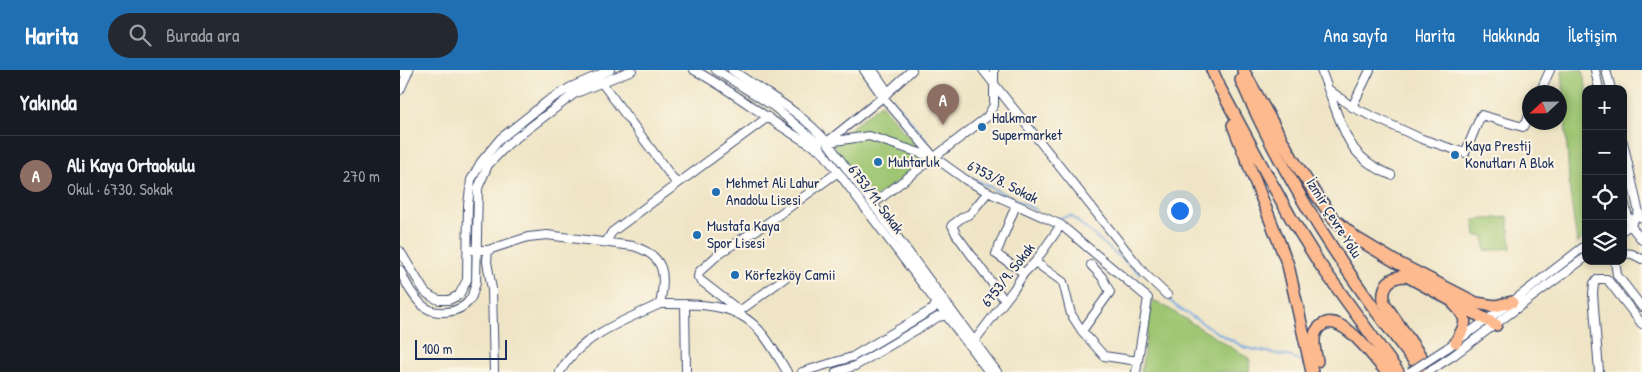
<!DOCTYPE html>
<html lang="tr">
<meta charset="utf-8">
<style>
body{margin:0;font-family:"Patrick Hand",sans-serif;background:#242831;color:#f1f3f6}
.controls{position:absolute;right:15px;top:15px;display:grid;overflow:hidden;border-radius:10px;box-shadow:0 2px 8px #0003}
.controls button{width:45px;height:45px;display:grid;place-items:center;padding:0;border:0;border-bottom:1px solid #363941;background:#171b24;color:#f1f3f6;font:25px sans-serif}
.compass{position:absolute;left:1122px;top:15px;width:45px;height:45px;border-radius:50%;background:#171b24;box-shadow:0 2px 8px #0003;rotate:248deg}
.scale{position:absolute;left:15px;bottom:12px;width:92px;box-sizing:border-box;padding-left:5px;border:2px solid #1b2f5e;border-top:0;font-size:14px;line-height:18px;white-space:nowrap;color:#1b2f5e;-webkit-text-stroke:4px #fcf5e5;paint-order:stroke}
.you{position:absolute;left:779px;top:140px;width:18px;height:18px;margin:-12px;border:4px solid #fff;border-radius:50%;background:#1a73e8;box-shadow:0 0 0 8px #1a73e833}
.badge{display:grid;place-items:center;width:32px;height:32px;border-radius:50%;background:#1f6fb2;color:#fff;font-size:16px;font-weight:700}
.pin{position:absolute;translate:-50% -41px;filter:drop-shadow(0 1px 2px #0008)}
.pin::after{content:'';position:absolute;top:26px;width:18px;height:15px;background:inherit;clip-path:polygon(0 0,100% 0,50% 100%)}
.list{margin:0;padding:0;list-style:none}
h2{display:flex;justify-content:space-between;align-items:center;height:65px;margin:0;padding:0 20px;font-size:21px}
h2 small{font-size:16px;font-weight:400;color:#9ea1a6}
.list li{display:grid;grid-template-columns:32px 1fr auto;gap:15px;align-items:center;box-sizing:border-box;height:80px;padding:0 20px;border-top:1px solid #363941}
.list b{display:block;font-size:19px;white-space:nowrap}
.list p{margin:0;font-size:16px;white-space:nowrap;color:#9ea1a6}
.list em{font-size:16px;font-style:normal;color:#9ea1a6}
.icon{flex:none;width:28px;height:28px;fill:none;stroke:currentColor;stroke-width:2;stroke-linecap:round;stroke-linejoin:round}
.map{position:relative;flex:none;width:1242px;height:302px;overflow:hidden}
header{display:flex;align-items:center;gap:30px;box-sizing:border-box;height:70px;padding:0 25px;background:#1f6fb2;color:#fff}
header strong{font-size:24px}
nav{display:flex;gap:28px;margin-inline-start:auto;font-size:18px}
.search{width:350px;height:45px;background:#242831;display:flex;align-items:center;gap:12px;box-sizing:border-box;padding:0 18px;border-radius:28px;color:#9ea1a6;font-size:19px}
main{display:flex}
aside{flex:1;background:#171b24}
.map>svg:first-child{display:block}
.green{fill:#9ec672;stroke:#5c7a68}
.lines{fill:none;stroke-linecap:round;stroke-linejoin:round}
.stream{stroke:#78a8e3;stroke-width:2}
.minor-casing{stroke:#3b4a6e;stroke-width:10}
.highway-casing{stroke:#3b4a6e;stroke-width:14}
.minor{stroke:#fff;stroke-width:8}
.highway{stroke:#fcba8e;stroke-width:11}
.minor-bridge-casing{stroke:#3b4a6e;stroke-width:10;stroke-linecap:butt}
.minor-bridge{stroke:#fff;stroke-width:8}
.poi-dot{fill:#1f6fb2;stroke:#fcf5e5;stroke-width:2}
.labels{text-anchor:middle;stroke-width:4;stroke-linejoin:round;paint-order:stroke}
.poi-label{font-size:15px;fill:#1b2f5e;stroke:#fcf5e5;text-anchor:start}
.street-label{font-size:15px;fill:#1b2f5e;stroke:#fcf5e5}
</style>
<header>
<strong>Harita</strong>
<div class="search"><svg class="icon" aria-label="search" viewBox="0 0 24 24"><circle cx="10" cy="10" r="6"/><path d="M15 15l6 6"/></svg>Burada ara</div>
<nav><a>Ana sayfa</a><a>Harita</a><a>Hakkında</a><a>İletişim</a></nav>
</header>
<main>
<aside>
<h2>Yakında<small></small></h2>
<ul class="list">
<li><span class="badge" style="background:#8d6e63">A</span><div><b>Ali Kaya Ortaokulu</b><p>Okul · 6730. Sokak</p></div><em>270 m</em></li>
</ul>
</aside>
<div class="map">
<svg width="1242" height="302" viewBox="0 0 1242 302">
<rect width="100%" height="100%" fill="#fcf5e5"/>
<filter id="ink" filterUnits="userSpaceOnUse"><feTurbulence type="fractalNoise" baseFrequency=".02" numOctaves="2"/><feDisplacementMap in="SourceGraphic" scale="10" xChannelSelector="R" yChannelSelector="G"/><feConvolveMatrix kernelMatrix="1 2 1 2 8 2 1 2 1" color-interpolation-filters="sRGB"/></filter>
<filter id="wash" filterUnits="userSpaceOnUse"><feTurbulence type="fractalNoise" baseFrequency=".0096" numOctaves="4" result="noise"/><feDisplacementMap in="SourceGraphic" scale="20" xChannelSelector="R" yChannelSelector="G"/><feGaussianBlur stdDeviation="1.12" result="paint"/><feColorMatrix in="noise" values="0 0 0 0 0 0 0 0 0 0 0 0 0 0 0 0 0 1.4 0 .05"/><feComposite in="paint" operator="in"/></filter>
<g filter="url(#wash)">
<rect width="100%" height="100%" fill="#efe5c6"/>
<path class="green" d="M1162,0H1182L1187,19L1186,165L1177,173L1170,123Z
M481,34L516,76L523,93L474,128L432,73Z
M1108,147L1111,178L1085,181L1084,166H1076L1074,150Z
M752,232H758L850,289L849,302H741Z"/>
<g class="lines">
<path class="stream" d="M492,28L533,79
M562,103L636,140
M654,149L671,146L740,204
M766,227L777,237L818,263L846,278L888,286L905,292"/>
</g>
</g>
<g filter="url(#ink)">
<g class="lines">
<defs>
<path id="minor" d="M294,0C339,24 377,58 422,81
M316,0L373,36L418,73L422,81L589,302
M332,0C365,23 400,41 427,72L597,302
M464,0L483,27L534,87L566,110L588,122L661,155L748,228L736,302
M473,0L488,22
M583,0L744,203L767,225
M921,0L928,19L952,37L1022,69L1065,83L1081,45L1123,57L1130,44
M1195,0L1199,19
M1206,0L1211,19
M0,3L1,0
M199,9L277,114
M928,19C934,35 942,60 951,74C959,88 976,99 991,105
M0,20L9,0
M1140,22L1150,0
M952,37L970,0
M427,72L483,27L512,0
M428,72L469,66L532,87
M1223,72L1239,143L1242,148
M588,122L570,144L563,147L552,155L556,164L605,231
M1223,127L1230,155L1242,170
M473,134L587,47L594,35V0
M616,135L596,184L624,203
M1223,160L1230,155L1239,143
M206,172L212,162L368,47
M72,180H88L128,167L147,165L233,176C266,186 266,205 260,234C225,250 180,266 160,302
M88,180L87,192L92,219L94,302
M0,181L25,222L32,227L39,230H49L59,225L67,210L68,135L71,110L81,92L100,69L149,30L171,17L210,0
M1223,183L1232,184L1242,189
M1215,191L1217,205L1242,237
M635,192L663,212L671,244L682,261
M691,195L702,207L710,222L682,261L704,286L738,291
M0,200C5,212 12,225 21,234C34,247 61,244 71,228C73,224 74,218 76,213L78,118L88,95L108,74L174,24L232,0
M260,234C284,234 319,233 340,245C362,256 375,282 387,302
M285,234L286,302
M340,241L300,210L298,207L299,202L321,182L366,154L438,102
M337,243L386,207
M575,270L614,219L624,203L635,192L661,155
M1047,278L1112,232L1186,175
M1054,285L1186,187
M402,302L452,287L533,239L537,232
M436,302L455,296L538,247L547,245
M1199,302L1193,224L1194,213L1198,209H1207L1242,254"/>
<path id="highway" d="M812,0L820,18L861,94L891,148L919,193L998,302
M843,0L892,88L915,123L934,149L956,168L996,192L1076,233L1095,236L1112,232
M841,10C887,115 951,213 1023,302
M833,55L888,195L912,302
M1054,234C1070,251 1066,253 1056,272
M917,291C914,278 910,263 922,255C942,241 974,289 987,302
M1028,297L984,233C982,215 989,206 1007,206L1096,255"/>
</defs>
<use href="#minor" class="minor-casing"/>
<use href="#highway" class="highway-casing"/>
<use href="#minor" class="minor"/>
<use href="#highway" class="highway"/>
<defs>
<path id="minor-bridge" d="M1010,302L1047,278
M1028,302L1054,285"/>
</defs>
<use href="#minor-bridge" class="minor-bridge-casing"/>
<use href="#minor-bridge" class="minor-bridge"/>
</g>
</g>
<g class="poi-dot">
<circle cx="582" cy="57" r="5"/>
<circle cx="1055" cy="85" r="5"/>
<circle cx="478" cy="92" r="5"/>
<circle cx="316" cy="122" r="5"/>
<circle cx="297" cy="165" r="5"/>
<circle cx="335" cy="205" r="5"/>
</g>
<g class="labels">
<g class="poi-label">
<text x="592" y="53">Halkmar<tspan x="592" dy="17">Supermarket</tspan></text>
<text x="1065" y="81">Kaya Prestij<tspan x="1065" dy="17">Konutları A Blok</tspan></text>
<text x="488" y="97">Muhtarlık</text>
<text x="326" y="118">Mehmet Ali Lahur<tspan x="326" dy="17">Anadolu Lisesi</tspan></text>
<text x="307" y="161">Mustafa Kaya<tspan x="307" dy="17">Spor Lisesi</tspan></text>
<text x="345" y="210">Körfezköy Camii</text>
</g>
<g class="street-label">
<text transform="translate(603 112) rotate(27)" y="5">6753/8. Sokak</text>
<text transform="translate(476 129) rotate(53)" y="5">6753/11. Sokak</text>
<text transform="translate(934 148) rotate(58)" y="5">İzmir Çevre Yolu</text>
<text transform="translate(608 205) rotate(-52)" y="5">6753/9. Sokak</text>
</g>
</g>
</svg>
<div class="controls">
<button>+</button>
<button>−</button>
<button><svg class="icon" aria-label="locate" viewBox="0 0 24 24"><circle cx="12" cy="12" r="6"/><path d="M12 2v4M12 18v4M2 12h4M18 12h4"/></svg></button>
<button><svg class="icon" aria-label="layers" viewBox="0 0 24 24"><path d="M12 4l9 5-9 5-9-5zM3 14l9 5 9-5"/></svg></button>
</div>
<svg class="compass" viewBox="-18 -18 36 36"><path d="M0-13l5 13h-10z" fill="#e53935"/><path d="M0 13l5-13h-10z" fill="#9ea1a6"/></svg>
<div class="scale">100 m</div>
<div class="you"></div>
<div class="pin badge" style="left:543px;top:55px;background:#8d6e63">A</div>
</div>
</main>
